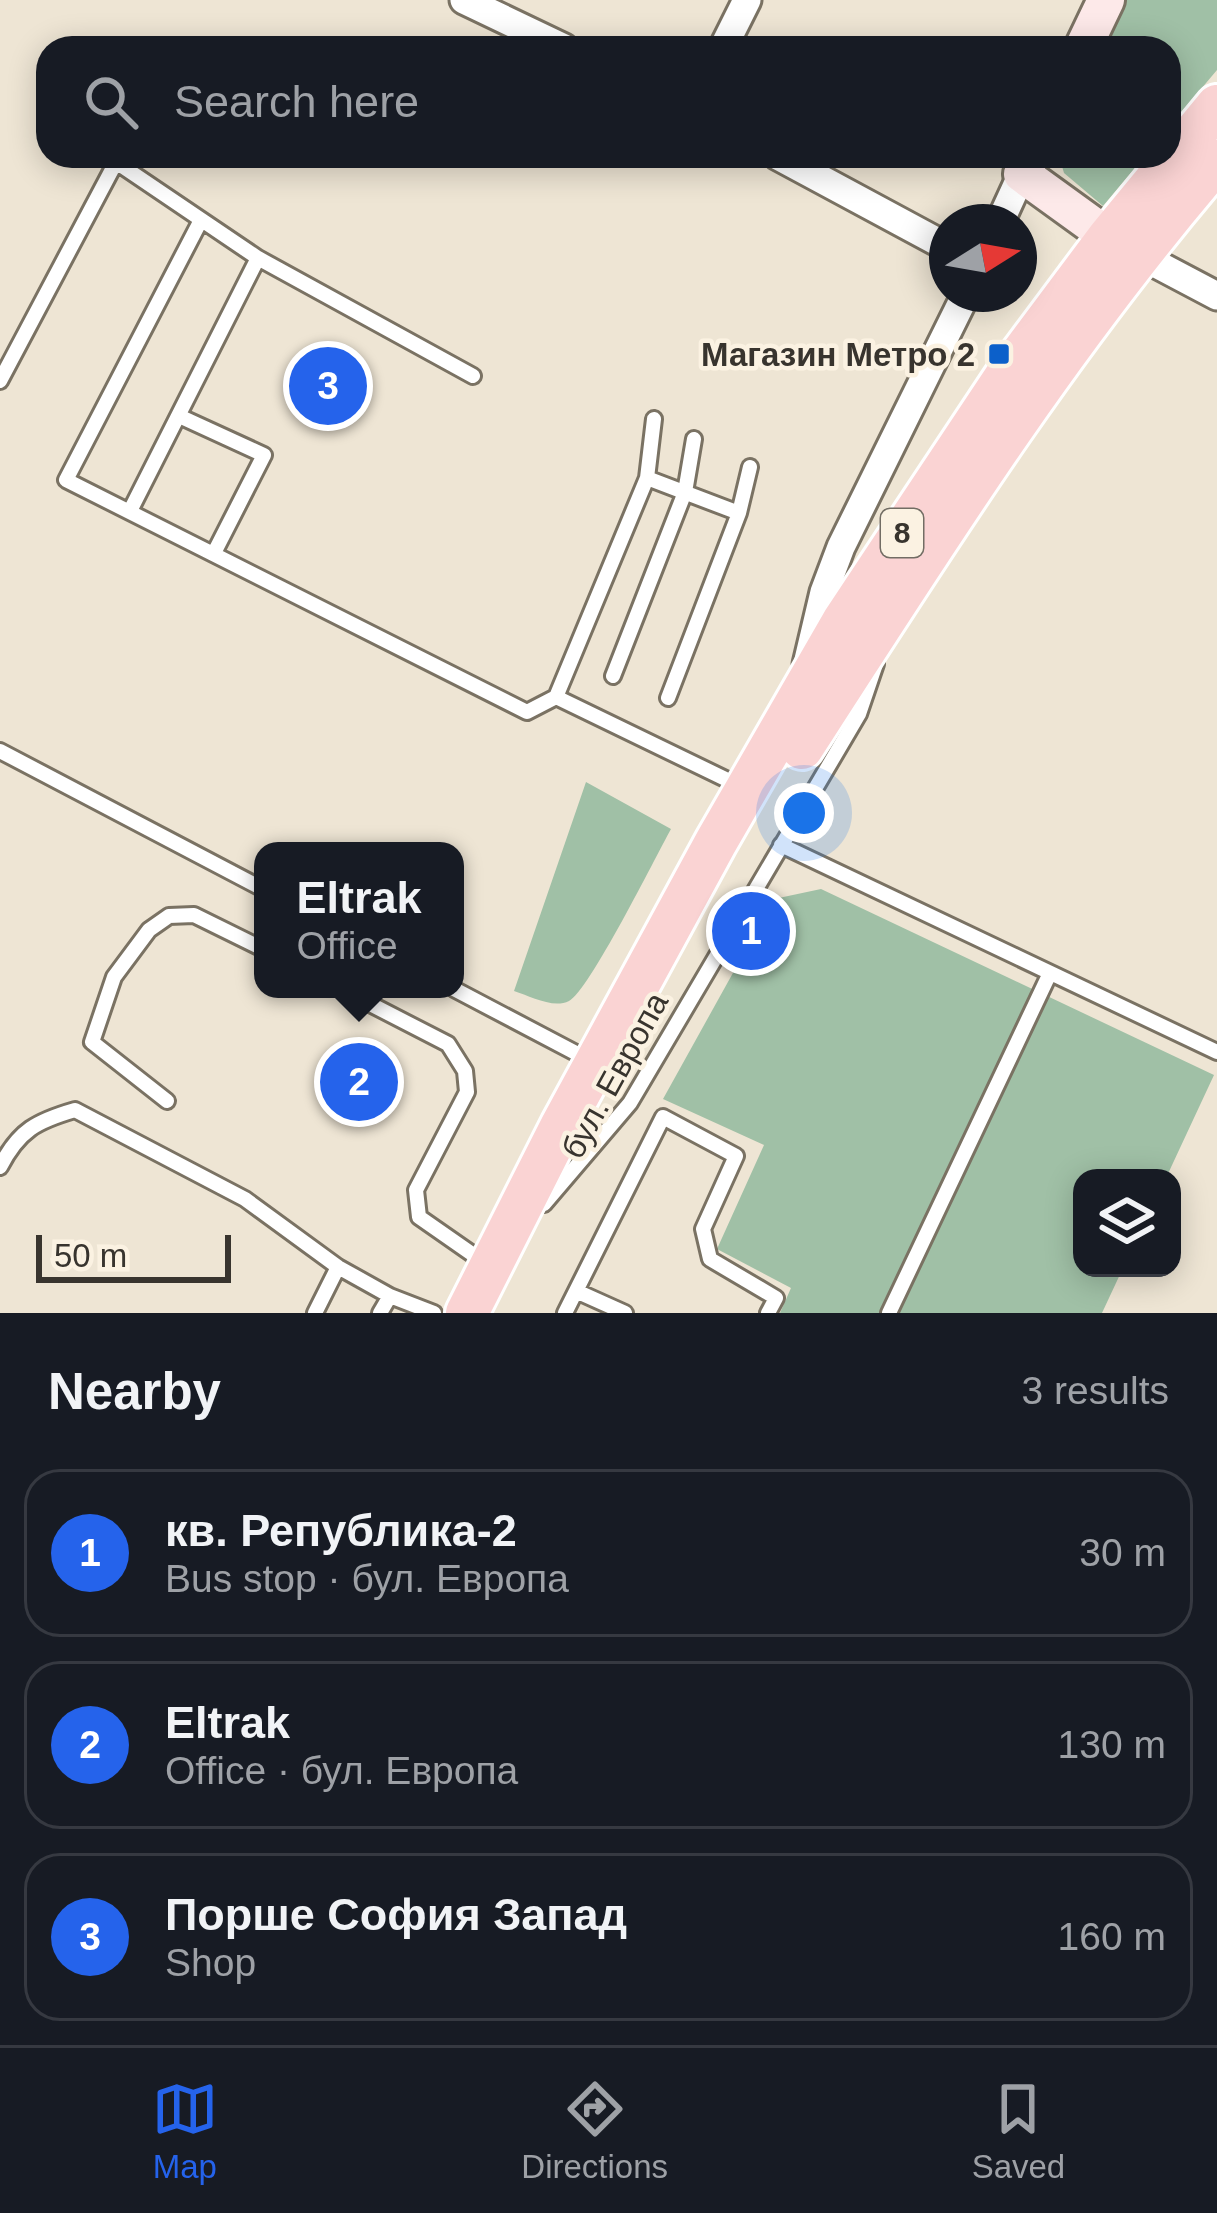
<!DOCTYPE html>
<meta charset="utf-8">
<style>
body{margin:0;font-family:Helvetica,sans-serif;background:#242831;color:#f1f3f6}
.controls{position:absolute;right:36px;bottom:36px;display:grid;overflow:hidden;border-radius:24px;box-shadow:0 6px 30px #0003}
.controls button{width:108px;height:108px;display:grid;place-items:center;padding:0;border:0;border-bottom:3px solid #363941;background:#171b24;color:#f1f3f6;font:60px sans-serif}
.compass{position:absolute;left:929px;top:204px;width:108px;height:108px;border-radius:50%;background:#171b24;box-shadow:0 6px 30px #0003;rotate:79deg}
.scale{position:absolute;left:36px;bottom:30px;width:195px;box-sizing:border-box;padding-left:12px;border:6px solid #38342e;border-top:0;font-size:33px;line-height:42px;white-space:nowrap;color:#38342e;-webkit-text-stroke:9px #fbf2e2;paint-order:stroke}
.you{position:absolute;left:804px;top:813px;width:42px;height:42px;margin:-30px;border:9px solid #fff;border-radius:50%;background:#1a73e8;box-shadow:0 0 0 18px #1a73e833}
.badge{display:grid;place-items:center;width:78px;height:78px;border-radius:50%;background:#2563eb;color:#fff;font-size:39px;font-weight:700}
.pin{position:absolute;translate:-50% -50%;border:6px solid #fff;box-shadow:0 3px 12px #0006}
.popup{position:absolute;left:254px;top:842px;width:210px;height:156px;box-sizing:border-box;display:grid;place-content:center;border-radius:24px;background:#171b24;filter:drop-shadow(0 3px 9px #0005);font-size:39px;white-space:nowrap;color:#9ea1a6}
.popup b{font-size:45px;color:#f1f3f6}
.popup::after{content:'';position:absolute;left:50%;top:100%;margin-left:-24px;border:24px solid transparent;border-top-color:#171b24}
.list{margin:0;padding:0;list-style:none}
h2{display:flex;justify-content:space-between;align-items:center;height:156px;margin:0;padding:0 48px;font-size:51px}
h2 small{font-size:39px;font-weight:400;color:#9ea1a6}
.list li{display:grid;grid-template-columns:78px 1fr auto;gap:36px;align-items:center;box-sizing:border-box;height:168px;margin:0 24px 24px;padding:0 24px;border:3px solid #363941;border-radius:36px}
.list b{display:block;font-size:45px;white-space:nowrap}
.list p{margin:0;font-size:39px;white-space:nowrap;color:#9ea1a6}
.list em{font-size:39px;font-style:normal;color:#9ea1a6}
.icon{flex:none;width:66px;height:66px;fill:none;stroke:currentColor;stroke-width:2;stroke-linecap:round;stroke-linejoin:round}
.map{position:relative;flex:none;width:1217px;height:1313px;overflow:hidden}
.search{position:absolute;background:#171b24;box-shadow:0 6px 30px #0003;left:36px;right:36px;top:36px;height:132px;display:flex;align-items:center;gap:30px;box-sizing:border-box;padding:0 42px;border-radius:36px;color:#9ea1a6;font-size:45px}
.sheet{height:732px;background:#171b24}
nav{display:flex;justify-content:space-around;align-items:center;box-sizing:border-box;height:168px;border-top:3px solid #363941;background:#171b24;font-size:33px;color:#9ea1a6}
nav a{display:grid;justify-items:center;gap:6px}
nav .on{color:#2563eb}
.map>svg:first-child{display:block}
.green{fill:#a0c0a6}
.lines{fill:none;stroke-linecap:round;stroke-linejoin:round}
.lane-casing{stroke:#7a7263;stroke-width:20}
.street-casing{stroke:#7a7263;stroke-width:33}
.secondary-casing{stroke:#7a7263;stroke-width:42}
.primary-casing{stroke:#fff;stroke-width:48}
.lane{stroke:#fff;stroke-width:14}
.street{stroke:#fff;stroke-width:27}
.secondary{stroke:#fde9e9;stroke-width:36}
.primary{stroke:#fad3d3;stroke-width:42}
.poi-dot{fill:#0c60ca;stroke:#fbf2e2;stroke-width:4.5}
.labels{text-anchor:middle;stroke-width:9;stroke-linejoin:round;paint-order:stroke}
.shield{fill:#fbf2e2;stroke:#726d64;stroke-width:3}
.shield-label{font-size:30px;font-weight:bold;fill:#38342e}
.poi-label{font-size:33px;font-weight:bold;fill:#38342e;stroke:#fbf2e2;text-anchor:end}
.street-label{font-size:33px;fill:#38342e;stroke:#fbf2e2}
</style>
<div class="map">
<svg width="1217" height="1313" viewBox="0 0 1217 1313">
<rect width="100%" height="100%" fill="#eee5d4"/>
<path class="green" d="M1126,0H1217V70L1169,127V48H1103Z
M1059,156H1145L1103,206L1064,173Z
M586,782L671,829C655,858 589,991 569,1001C553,1009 530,996 514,991Z
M821,889L1214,1075L1166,1178H1082V1268H1123L1102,1313H780L791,1288L717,1249L764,1145L663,1099L774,899Z"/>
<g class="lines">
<defs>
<path id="lane" d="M201,220L66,480L527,712L556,697L742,787
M0,381L116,162L258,258L473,376
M179,416L264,455L214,553
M647,478L654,419
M130,511L258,258
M739,513L750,467
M613,676L685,492L694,439
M556,697L647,478L739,513L668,698
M0,751L263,889
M781,845L1217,1052
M341,989L448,1044L465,1071L467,1092L416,1190L419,1217L485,1263
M454,989L591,1061
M167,1101L92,1042L114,977L149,930L169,916L194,915L263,949
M0,1167C19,1130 37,1121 75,1110L245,1199L338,1267L390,1296
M544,1204L630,1103L859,714L876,664
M576,1291L625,1313
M315,1313L338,1267
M380,1313L390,1296L434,1313
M565,1313L663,1117L736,1156L703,1229L710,1259L776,1298L768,1313
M889,1313L1050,973"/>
<path id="street" d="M464,0L564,48
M723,48L747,0
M778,156L947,247
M1000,222L1022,174
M1128,249L1217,296
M807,664L824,592L841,547L966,294"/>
<path id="secondary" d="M1083,48L1106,0
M1031,156L1022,174L1109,237"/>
<path id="primary" d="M802,748C932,546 1060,343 1217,161
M467,1313L562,1125L716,842L844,620L1012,367L1109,237L1217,106"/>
</defs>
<use href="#lane" class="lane-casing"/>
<use href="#street" class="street-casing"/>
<use href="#secondary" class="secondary-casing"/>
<use href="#primary" class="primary-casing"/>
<use href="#lane" class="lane"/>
<use href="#street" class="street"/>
<use href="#secondary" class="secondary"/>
<use href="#primary" class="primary"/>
</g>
<rect class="poi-dot" x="987" y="342" width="24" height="24" rx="6"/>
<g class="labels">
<rect class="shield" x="881" y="509" width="42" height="48" rx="9"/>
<g class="shield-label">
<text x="902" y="543">8</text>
</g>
<g class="poi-label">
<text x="975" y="366">Магазин Метро 2</text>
</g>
<g class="street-label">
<text transform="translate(614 1075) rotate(-61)" y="12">бул. Европа</text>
</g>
</g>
</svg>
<div class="controls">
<button><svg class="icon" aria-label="layers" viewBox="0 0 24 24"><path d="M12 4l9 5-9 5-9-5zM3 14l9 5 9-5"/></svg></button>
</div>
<svg class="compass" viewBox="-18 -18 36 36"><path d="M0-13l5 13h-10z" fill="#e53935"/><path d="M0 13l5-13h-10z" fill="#9ea1a6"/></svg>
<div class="scale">50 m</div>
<div class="you"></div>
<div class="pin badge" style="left:751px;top:931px">1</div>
<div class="pin badge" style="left:359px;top:1082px">2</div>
<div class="popup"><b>Eltrak</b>Office</div>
<div class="pin badge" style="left:328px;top:386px">3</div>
<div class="search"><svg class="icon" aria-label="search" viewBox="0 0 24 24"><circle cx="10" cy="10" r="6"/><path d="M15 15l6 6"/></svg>Search here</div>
</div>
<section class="sheet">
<h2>Nearby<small>3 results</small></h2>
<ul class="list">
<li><span class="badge">1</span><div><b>кв. Република-2</b><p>Bus stop · бул. Европа</p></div><em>30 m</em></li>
<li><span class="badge">2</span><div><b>Eltrak</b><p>Office · бул. Европа</p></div><em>130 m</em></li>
<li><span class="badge">3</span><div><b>Порше София Запад</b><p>Shop</p></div><em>160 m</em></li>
</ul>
</section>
<nav>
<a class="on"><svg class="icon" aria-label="map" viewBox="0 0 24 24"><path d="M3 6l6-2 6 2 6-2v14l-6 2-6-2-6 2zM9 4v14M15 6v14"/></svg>Map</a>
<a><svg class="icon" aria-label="directions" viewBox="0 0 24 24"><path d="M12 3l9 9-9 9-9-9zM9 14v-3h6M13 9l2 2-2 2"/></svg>Directions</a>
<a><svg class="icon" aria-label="saved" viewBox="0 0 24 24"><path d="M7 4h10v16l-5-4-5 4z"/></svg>Saved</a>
</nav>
